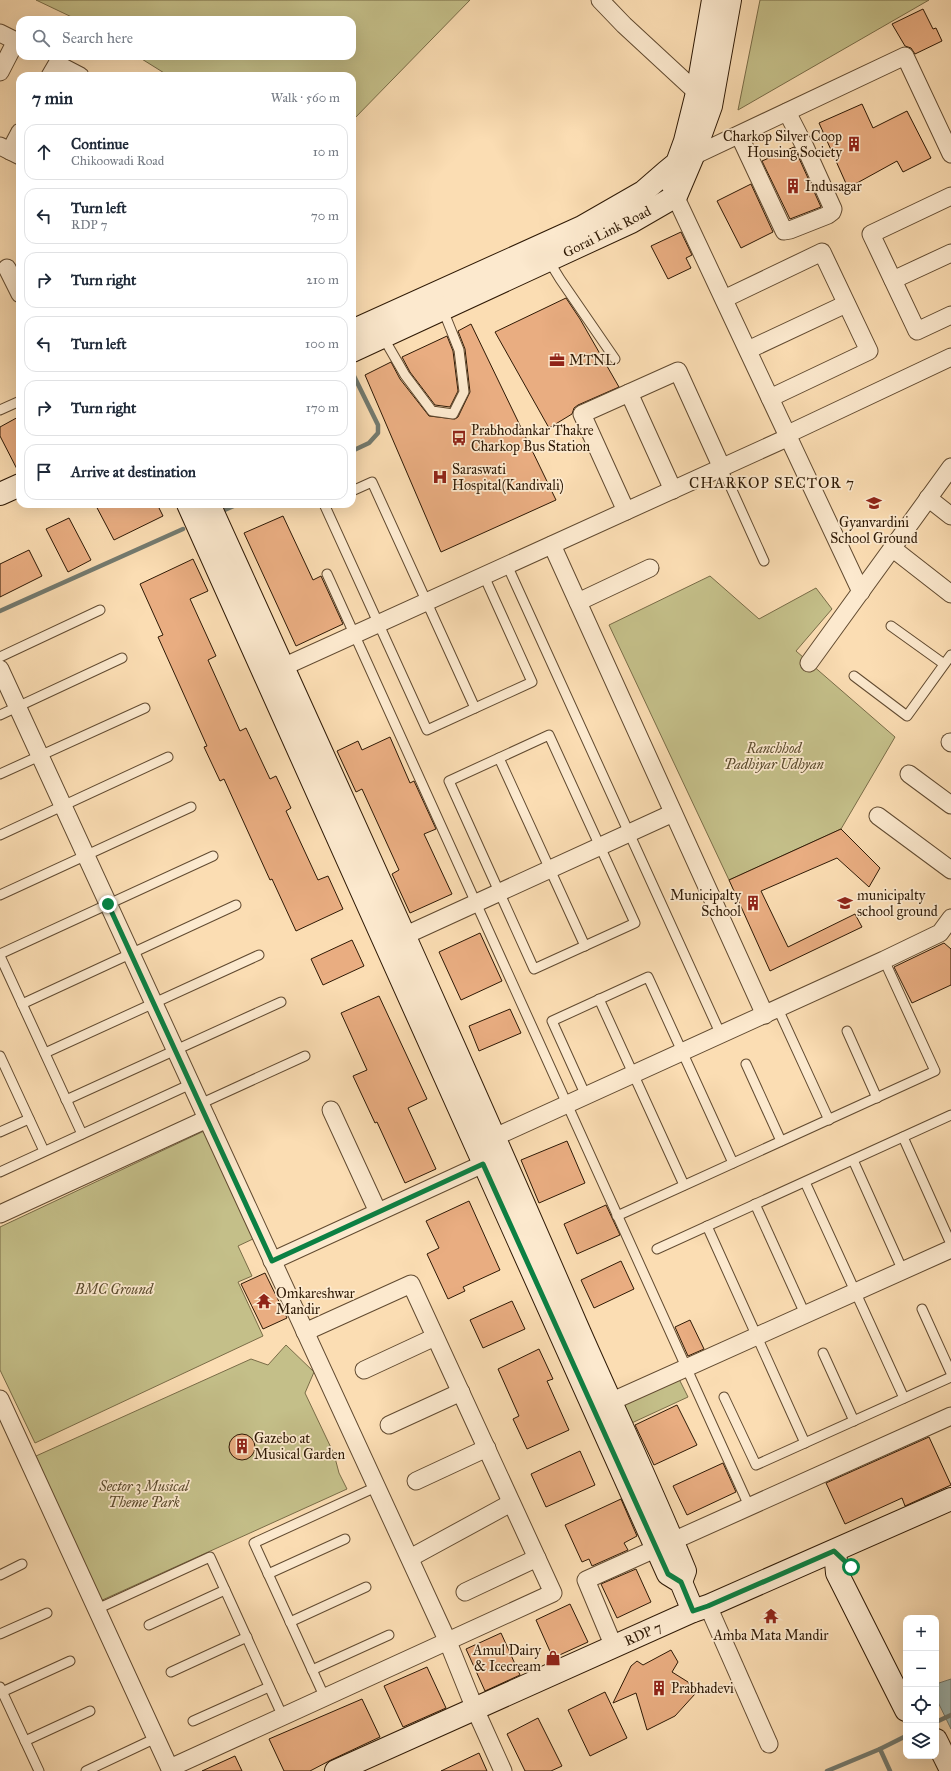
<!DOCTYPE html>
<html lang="en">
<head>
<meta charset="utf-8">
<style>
  body { margin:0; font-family:"IM FELL Great Primer",serif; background:#f6f6f7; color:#1f2937 }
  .controls { position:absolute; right:12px; bottom:12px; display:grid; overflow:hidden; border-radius:8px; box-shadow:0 4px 16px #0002 }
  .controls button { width:36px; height:36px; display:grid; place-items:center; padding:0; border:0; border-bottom:1px solid #e0e1e3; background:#fff; color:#1f2937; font:20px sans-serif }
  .stop { position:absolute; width:12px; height:12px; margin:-9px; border:3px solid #0b8043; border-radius:50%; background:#fff }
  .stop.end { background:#0b8043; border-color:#fff; box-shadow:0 1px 4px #0008 }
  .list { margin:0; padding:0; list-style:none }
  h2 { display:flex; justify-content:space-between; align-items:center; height:52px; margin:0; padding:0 16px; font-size:17px }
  h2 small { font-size:13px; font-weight:400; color:#747a83 }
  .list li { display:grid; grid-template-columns:26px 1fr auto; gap:12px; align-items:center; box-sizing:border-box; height:56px; margin:0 8px 8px; padding:0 8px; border:1px solid #e0e1e3; border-radius:12px }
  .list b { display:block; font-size:15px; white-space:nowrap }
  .list p { margin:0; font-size:13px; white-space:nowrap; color:#747a83 }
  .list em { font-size:13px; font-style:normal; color:#747a83 }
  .icon { flex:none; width:22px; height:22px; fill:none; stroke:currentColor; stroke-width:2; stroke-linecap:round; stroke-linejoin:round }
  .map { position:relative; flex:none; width:951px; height:1771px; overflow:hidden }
  .search { position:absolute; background:#fff; box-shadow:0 4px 16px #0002; left:16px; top:16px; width:340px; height:44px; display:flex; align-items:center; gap:10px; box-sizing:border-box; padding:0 14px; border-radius:12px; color:#747a83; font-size:15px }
  .panel { position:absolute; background:#fff; box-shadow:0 4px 16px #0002; left:16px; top:72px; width:340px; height:436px; border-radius:12px }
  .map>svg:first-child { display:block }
  .green { fill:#c4bf89; stroke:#796c47 }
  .water { fill:#a1bab5; stroke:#737a6f }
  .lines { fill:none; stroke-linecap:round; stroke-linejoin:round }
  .stream { stroke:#737a6f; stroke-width:4.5 }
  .building { fill:#e9ad81; stroke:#2e1905 }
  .lane-casing { stroke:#614a30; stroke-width:11 }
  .street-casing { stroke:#614a30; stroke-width:19 }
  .secondary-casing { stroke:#2e1905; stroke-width:24 }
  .lane { stroke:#fce9ce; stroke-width:9 }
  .street { stroke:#fce9ce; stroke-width:17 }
  .secondary { stroke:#fce9ce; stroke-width:22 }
  .route { stroke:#0b8043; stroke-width:5 }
  .labels { text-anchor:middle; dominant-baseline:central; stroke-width:3.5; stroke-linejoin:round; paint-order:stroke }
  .poi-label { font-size:14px; fill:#2e1905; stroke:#fce9ce; text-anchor:start }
  .street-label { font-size:14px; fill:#2e1905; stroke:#fce9ce }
  .park-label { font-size:14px; font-style:italic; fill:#5b4b2d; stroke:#fce9ce }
  .neighbourhood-label { font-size:15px; letter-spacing:1px; fill:#2e1905; stroke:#fce9ce }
</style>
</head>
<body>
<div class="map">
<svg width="951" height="1771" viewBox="0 0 951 1771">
  <rect width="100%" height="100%" fill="#fbddb3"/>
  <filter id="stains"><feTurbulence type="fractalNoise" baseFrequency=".005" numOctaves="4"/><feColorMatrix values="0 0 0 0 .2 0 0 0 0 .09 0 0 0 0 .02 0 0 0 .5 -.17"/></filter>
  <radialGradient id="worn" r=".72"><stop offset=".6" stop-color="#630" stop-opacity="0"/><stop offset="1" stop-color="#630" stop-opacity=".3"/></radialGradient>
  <g class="green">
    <polygon points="36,0 470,0 352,121 352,76 169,76 137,56 352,56 352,20 78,20"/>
    <polygon points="760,0 929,0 738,110"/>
    <polygon points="710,576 759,619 816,588 832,609 796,651 895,737 841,829 729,880 609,625"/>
    <polygon points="204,1131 255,1238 238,1246 252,1276 238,1282 263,1336 35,1443 0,1370 0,1227"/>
    <polygon points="286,1345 314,1372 305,1393 334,1454 339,1473 347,1489 98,1602 36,1456 251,1359 268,1365"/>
    <polygon points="678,1377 688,1397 610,1433 601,1411"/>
  </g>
  <polygon class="water" points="951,1679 951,1729 936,1698 936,1684"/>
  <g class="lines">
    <g class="stream">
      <polyline points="352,372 378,425 378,433 369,443 352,451"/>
      <polyline points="220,512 238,504"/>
      <polyline points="0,611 183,529"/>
      <polyline points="936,1722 951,1715"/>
      <polyline points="827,1771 880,1749"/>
      <polyline points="890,1771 880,1749 906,1736"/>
    </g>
  </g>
  <g class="building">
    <polygon points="923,9 933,29 936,28 942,41 915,54 911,48 905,46 892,24"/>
    <polygon points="862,104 873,128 907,111 931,158 903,172 897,161 848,188 819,123"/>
    <polygon points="794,147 821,207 790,219 762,161"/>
    <polygon points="751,184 773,232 741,248 717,201"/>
    <polygon points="681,232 692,255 686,258 691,268 668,279 651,246"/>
    <polygon points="566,298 580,319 619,387 578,405 574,408 572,414 549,428 495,332"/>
    <polygon points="471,324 556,500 441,552 365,375 391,362 400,379 429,416 455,419 458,417 470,392 465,349 458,331"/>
    <polygon points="447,336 453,351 458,391 450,407 435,405 410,372 402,357"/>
    <polygon points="20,416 20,473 19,473 0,436 0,427"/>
    <polygon points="95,504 157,504 163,516 114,540"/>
    <polygon points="283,516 313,580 321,576 343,624 296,646 244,533"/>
    <polygon points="69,518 91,560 68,572 46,529"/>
    <polygon points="29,550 42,576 0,597 0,564"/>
    <polygon points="193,559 208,591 190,599 216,656 208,660 240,731 246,728 270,779 276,776 291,808 286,811 318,880 328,876 343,909 296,931 272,879 270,880 224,779 220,781 204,747 207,746 158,637 163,635 140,584"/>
    <polygon points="390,737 410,783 414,781 436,829 424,834 452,894 410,913 392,874 399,870 362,789 356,792 337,751 358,741 362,750"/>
    <polygon points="841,829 880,868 869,887 837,858 761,891 788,947 855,914 862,927 770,971 729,880"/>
    <polygon points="480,933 502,981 461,1000 439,952"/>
    <polygon points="352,940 364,966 323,985 311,959"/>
    <polygon points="944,943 951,949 951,985 912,1003 894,967"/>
    <polygon points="379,996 427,1099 408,1108 436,1169 405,1183 377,1122 375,1123 353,1076 367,1070 341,1013"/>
    <polygon points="510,1009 521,1033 479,1051 469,1026"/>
    <polygon points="567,1141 585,1183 539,1203 521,1160"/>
    <polygon points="469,1201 500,1270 463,1287 465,1291 448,1299 427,1254 439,1248 426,1221"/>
    <polygon points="606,1205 620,1235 577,1254 564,1224"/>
    <polygon points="621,1261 634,1289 594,1308 581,1280"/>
    <polygon points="265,1273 287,1318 263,1329 241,1284"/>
    <polygon points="512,1301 525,1329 483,1348 470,1320"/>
    <polygon points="690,1320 704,1349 688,1356 675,1327"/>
    <polygon points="539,1349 553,1379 547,1381 569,1430 527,1449 513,1419 519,1416 498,1369"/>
    <polygon points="677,1405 697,1445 654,1465 635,1425"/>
    <circle cx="242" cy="1447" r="13"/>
    <polygon points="929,1437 951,1485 905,1506 902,1498 845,1524 826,1483"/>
    <polygon points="580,1451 595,1485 546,1507 531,1474"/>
    <polygon points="723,1463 736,1492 687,1515 673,1486"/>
    <polygon points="621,1499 637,1536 624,1543 628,1550 592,1566 589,1559 582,1562 565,1525"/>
    <polygon points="636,1569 651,1602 617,1618 601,1584"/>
    <polygon points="570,1604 588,1642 553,1658 536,1620"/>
    <polygon points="501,1633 520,1675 485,1691 466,1649"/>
    <polygon points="671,1650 678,1662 672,1672 688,1682 695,1694 675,1716 647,1730 636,1693 613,1703 631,1666 637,1661 643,1665"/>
    <polygon points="427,1667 446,1708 403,1727 384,1686"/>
    <polygon points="605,1692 627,1738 590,1756 568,1710"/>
    <polygon points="362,1699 380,1737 331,1760 310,1771 284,1771 269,1739"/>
    <polygon points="538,1718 562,1766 551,1771 525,1771 507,1734"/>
    <polygon points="479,1753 487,1771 441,1771"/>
    <polygon points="235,1756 242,1771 202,1771"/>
  </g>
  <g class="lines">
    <g class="lane-casing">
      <g id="lane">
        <polyline points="549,261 560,279 615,359"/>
        <polyline points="383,337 405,375 432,411 453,414 464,392 459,350 443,310"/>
        <polyline points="0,410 20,401"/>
        <polyline points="722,468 764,561"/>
        <polyline points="352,491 372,482 475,708"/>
        <polyline points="324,504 427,730 532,682 484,576"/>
        <polyline points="507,565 721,1035"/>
        <polyline points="327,574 749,1506"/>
        <polyline points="891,626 944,664"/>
        <polyline points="0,657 100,610"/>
        <polyline points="854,676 907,716 951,655"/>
        <polyline points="0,715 122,658"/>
        <polygon points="549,735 635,923 534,969 449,781"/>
        <polyline points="499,758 585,946"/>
        <polyline points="0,774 145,708"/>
        <polyline points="0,835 168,757"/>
        <polyline points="0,895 191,807"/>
        <polyline points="0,954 213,856"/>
        <polyline points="0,956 82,1134"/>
        <polyline points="599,999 684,1185"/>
        <polyline points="22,1004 236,905"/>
        <polyline points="778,1009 829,1120"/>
        <polyline points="847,1031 877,1098"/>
        <polyline points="45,1053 259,955"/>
        <polyline points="0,1056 44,1151"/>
        <polyline points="746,1064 781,1141"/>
        <polyline points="586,1096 552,1021 648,977 733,1163"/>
        <polyline points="66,1100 281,1002"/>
        <polyline points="200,1104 305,1056"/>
        <polyline points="0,1132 29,1119"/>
        <polyline points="903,1137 951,1244"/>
        <polyline points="853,1160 903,1271"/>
        <polyline points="0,1172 191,1084"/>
        <polyline points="805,1182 904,1398"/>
        <polyline points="755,1204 805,1314"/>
        <polyline points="617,1216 935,1071 884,960"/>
        <polyline points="707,1226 805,1443"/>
        <polyline points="657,1249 951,1115"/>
        <polyline points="922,1309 951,1373"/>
        <polyline points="823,1353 854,1421"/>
        <polyline points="724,1397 756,1465 951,1377"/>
        <polyline points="268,1574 345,1539"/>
        <polyline points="0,1575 22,1564"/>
        <polyline points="97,1609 210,1557 283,1717"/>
        <polyline points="290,1622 366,1587"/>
        <polyline points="149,1625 225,1590"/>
        <polyline points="0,1634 47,1613"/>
        <polyline points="312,1670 389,1635"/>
        <polyline points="171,1672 247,1637"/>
        <polyline points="0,1687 39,1771"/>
        <polyline points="2,1692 70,1661"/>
        <polyline points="325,1698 254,1543 376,1487"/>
        <polyline points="193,1721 269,1687"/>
        <polyline points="25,1741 90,1711"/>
        <polyline points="86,1771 156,1738"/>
      </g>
    </g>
    <g class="street-casing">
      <g id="street">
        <polyline points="600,0 624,25 704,99"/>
        <polyline points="0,33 16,41 0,72"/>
        <polyline points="50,76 57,64 80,76"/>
        <polyline points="739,135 784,231 790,230 828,215 832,212 833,209 805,147 787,112"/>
        <polyline points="0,146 20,156"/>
        <polyline points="10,151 20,132"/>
        <polyline points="687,159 905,56 951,154"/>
        <polyline points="670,185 861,592"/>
        <polyline points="951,196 871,234 917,331 951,315"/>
        <polyline points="7,268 20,294"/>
        <polyline points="893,280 951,253"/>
        <polyline points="724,299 822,252 869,351 770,398"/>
        <polyline points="748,350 846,304"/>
        <polyline points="629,393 673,490"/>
        <polyline points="788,434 951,357"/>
        <polyline points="928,498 951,516"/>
        <polyline points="626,511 582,414 678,371 722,468"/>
        <polyline points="552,545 765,1015"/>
        <polyline points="892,548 951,594"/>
        <polyline points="578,602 650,568"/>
        <polyline points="809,663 951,467"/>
        <polyline points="0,669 448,1642 475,1709 503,1771"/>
        <polyline points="272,672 789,437"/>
        <polyline points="950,742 951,743"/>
        <polyline points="909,774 951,805"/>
        <polyline points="878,816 951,870"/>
        <polyline points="393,941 673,813"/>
        <polyline points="331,1110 378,1212"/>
        <polyline points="484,1142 884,960 940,933 951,918"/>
        <polyline points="0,1214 207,1119"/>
        <polyline points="272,1261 494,1159"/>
        <polyline points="364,1370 435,1337"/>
        <polyline points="0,1399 171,1771"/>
        <polyline points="599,1407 951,1249"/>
        <polyline points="389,1425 461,1392"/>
        <polyline points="416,1481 487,1448"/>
        <polyline points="410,1558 511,1503"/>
        <polyline points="465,1592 537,1558"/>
        <polyline points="708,1606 769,1744"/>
        <polyline points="614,1647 586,1580 951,1416"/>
        <polyline points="170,1768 553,1593 411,1284 305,1332"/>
      </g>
    </g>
    <g class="secondary-casing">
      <g id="secondary">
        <polyline points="352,331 582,227 643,192 666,172 677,163 685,141 697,93 713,0"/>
        <polyline points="352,351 631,222 676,196 693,156 711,106 730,0"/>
        <polyline points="0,494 20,485"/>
        <polyline points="188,504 668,1574 681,1582 693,1611"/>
        <path d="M209,504C333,777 457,1049 576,1324C612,1406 651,1488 685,1571L681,1582"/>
        <polyline points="835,1551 837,1573 906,1710"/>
        <polyline points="936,1740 951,1770"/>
        <polyline points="336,1771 693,1611 708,1606 951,1499"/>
      </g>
    </g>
    <use href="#lane" class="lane"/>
    <use href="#street" class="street"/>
    <use href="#secondary" class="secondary"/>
  </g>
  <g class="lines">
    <polyline class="route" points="108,904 272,1261 483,1164 668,1574 681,1582 693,1611 708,1606 834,1551 851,1567"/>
  </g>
  <defs>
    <g id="building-bare" transform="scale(1.2)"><path d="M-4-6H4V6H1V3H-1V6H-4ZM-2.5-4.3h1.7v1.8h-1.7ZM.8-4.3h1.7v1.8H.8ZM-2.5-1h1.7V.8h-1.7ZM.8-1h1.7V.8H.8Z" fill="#8f2418" stroke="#fce9ce" stroke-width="2.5" paint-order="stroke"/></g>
    <g id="office-bare" transform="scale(1.2)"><path d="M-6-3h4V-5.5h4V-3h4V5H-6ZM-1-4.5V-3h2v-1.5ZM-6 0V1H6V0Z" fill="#8f2418" stroke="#fce9ce" stroke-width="2.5" paint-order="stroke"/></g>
    <g id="bus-bare" transform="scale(1.2)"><path d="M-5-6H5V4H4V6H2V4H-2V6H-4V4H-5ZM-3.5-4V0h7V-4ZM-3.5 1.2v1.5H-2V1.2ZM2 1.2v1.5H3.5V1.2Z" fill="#8f2418" stroke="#fce9ce" stroke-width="2.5" paint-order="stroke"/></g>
    <g id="hospital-bare" transform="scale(1.2)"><path d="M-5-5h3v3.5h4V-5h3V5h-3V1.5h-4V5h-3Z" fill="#8f2418" stroke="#fce9ce" stroke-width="2.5" paint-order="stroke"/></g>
    <g id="school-bare" transform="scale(1.2)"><path d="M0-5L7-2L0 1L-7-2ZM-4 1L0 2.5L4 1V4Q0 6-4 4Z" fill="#8f2418" stroke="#fce9ce" stroke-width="2.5" paint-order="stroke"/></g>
    <g id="temple-bare" transform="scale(1.2)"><path d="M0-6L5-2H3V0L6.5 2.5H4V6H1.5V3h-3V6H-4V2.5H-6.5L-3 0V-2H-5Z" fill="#8f2418" stroke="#fce9ce" stroke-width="2.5" paint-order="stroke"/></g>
    <g id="shop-bare" transform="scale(1.2)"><path d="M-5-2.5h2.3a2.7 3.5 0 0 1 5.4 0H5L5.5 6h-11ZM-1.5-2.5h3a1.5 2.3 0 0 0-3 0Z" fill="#8f2418" stroke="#fce9ce" stroke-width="2.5" paint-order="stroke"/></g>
  </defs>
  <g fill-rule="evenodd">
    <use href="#building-bare" x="854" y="144"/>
    <use href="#building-bare" x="793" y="186"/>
    <use href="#office-bare" x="557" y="360"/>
    <use href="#bus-bare" x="459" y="438"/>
    <use href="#hospital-bare" x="440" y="477"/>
    <use href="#school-bare" x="874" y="503"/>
    <use href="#building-bare" x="753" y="903"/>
    <use href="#school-bare" x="845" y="903"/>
    <use href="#temple-bare" x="264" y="1301"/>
    <use href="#building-bare" x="242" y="1446"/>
    <use href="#temple-bare" x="771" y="1616"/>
    <use href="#shop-bare" x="553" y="1658"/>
    <use href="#building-bare" x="659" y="1688"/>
  </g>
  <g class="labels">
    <g class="poi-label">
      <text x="842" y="136" text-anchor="end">Charkop Silver Coop<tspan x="842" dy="16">Housing Society</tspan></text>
      <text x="805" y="186">Indusagar</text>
      <text x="569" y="360">MTNL</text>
      <text x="471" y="430">Prabhodankar Thakre<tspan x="471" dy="16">Charkop Bus Station</tspan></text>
      <text x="452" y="469">Saraswati<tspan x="452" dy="16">Hospital(Kandivali)</tspan></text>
      <text x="874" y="522" text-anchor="middle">Gyanvardini<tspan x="874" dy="16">School Ground</tspan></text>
      <text x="741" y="895" text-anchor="end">Municipalty<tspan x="741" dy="16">School</tspan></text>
      <text x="857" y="895">municipalty<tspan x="857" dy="16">school ground</tspan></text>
      <text x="276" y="1293">Omkareshwar<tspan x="276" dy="16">Mandir</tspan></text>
      <text x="254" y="1438">Gazebo at<tspan x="254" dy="16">Musical Garden</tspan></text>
      <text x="771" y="1635" text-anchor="middle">Amba Mata Mandir</text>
      <text x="541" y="1650" text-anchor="end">Amul Dairy<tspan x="541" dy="16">&amp; Icecream</tspan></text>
      <text x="671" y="1688">Prabhadevi</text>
    </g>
    <g class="street-label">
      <text transform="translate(607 232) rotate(-27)">Gorai Link Road</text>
      <text transform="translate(643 1634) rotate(-24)">RDP 7</text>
    </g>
    <g class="park-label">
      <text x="774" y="748">Ranchhod<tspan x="774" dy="16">Padhiyar Udhyan</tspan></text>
      <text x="114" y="1289">BMC Ground</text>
      <text x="144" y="1486">Sector 3 Musical<tspan x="144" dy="16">Theme Park</tspan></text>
    </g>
    <g class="neighbourhood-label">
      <text x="772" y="483">CHARKOP SECTOR 7</text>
    </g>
  </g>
  <rect width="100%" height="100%" filter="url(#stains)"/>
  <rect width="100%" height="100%" fill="url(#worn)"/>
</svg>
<div class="controls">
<button>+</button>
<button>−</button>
<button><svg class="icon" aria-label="locate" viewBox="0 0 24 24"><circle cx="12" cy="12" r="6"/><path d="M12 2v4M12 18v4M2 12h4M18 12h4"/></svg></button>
<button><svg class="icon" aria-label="layers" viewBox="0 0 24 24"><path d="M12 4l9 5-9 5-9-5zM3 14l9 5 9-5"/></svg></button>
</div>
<div class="stop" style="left:851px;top:1567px"></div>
<div class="stop end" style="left:108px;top:904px"></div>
<div class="search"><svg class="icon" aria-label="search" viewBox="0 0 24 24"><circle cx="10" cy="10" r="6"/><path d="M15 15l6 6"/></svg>Search here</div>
<section class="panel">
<h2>7 min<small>Walk · 560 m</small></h2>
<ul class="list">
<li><svg class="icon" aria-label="ahead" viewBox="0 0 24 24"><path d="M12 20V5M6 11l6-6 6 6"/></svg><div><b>Continue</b><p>Chikoowadi Road</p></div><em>10 m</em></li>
<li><svg class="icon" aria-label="left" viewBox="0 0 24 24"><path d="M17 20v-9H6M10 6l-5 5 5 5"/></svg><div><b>Turn left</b><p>RDP 7</p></div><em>70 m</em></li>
<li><svg class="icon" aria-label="right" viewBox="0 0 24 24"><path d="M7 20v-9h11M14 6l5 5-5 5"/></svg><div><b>Turn right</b></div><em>210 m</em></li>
<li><svg class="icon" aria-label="left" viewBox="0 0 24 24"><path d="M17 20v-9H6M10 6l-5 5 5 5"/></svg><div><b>Turn left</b></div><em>100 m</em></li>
<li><svg class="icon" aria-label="right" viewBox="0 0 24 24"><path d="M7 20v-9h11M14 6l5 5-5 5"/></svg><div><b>Turn right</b></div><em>170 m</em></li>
<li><svg class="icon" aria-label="arrive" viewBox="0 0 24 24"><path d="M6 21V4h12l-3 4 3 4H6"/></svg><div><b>Arrive at destination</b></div></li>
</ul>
</section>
</div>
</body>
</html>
